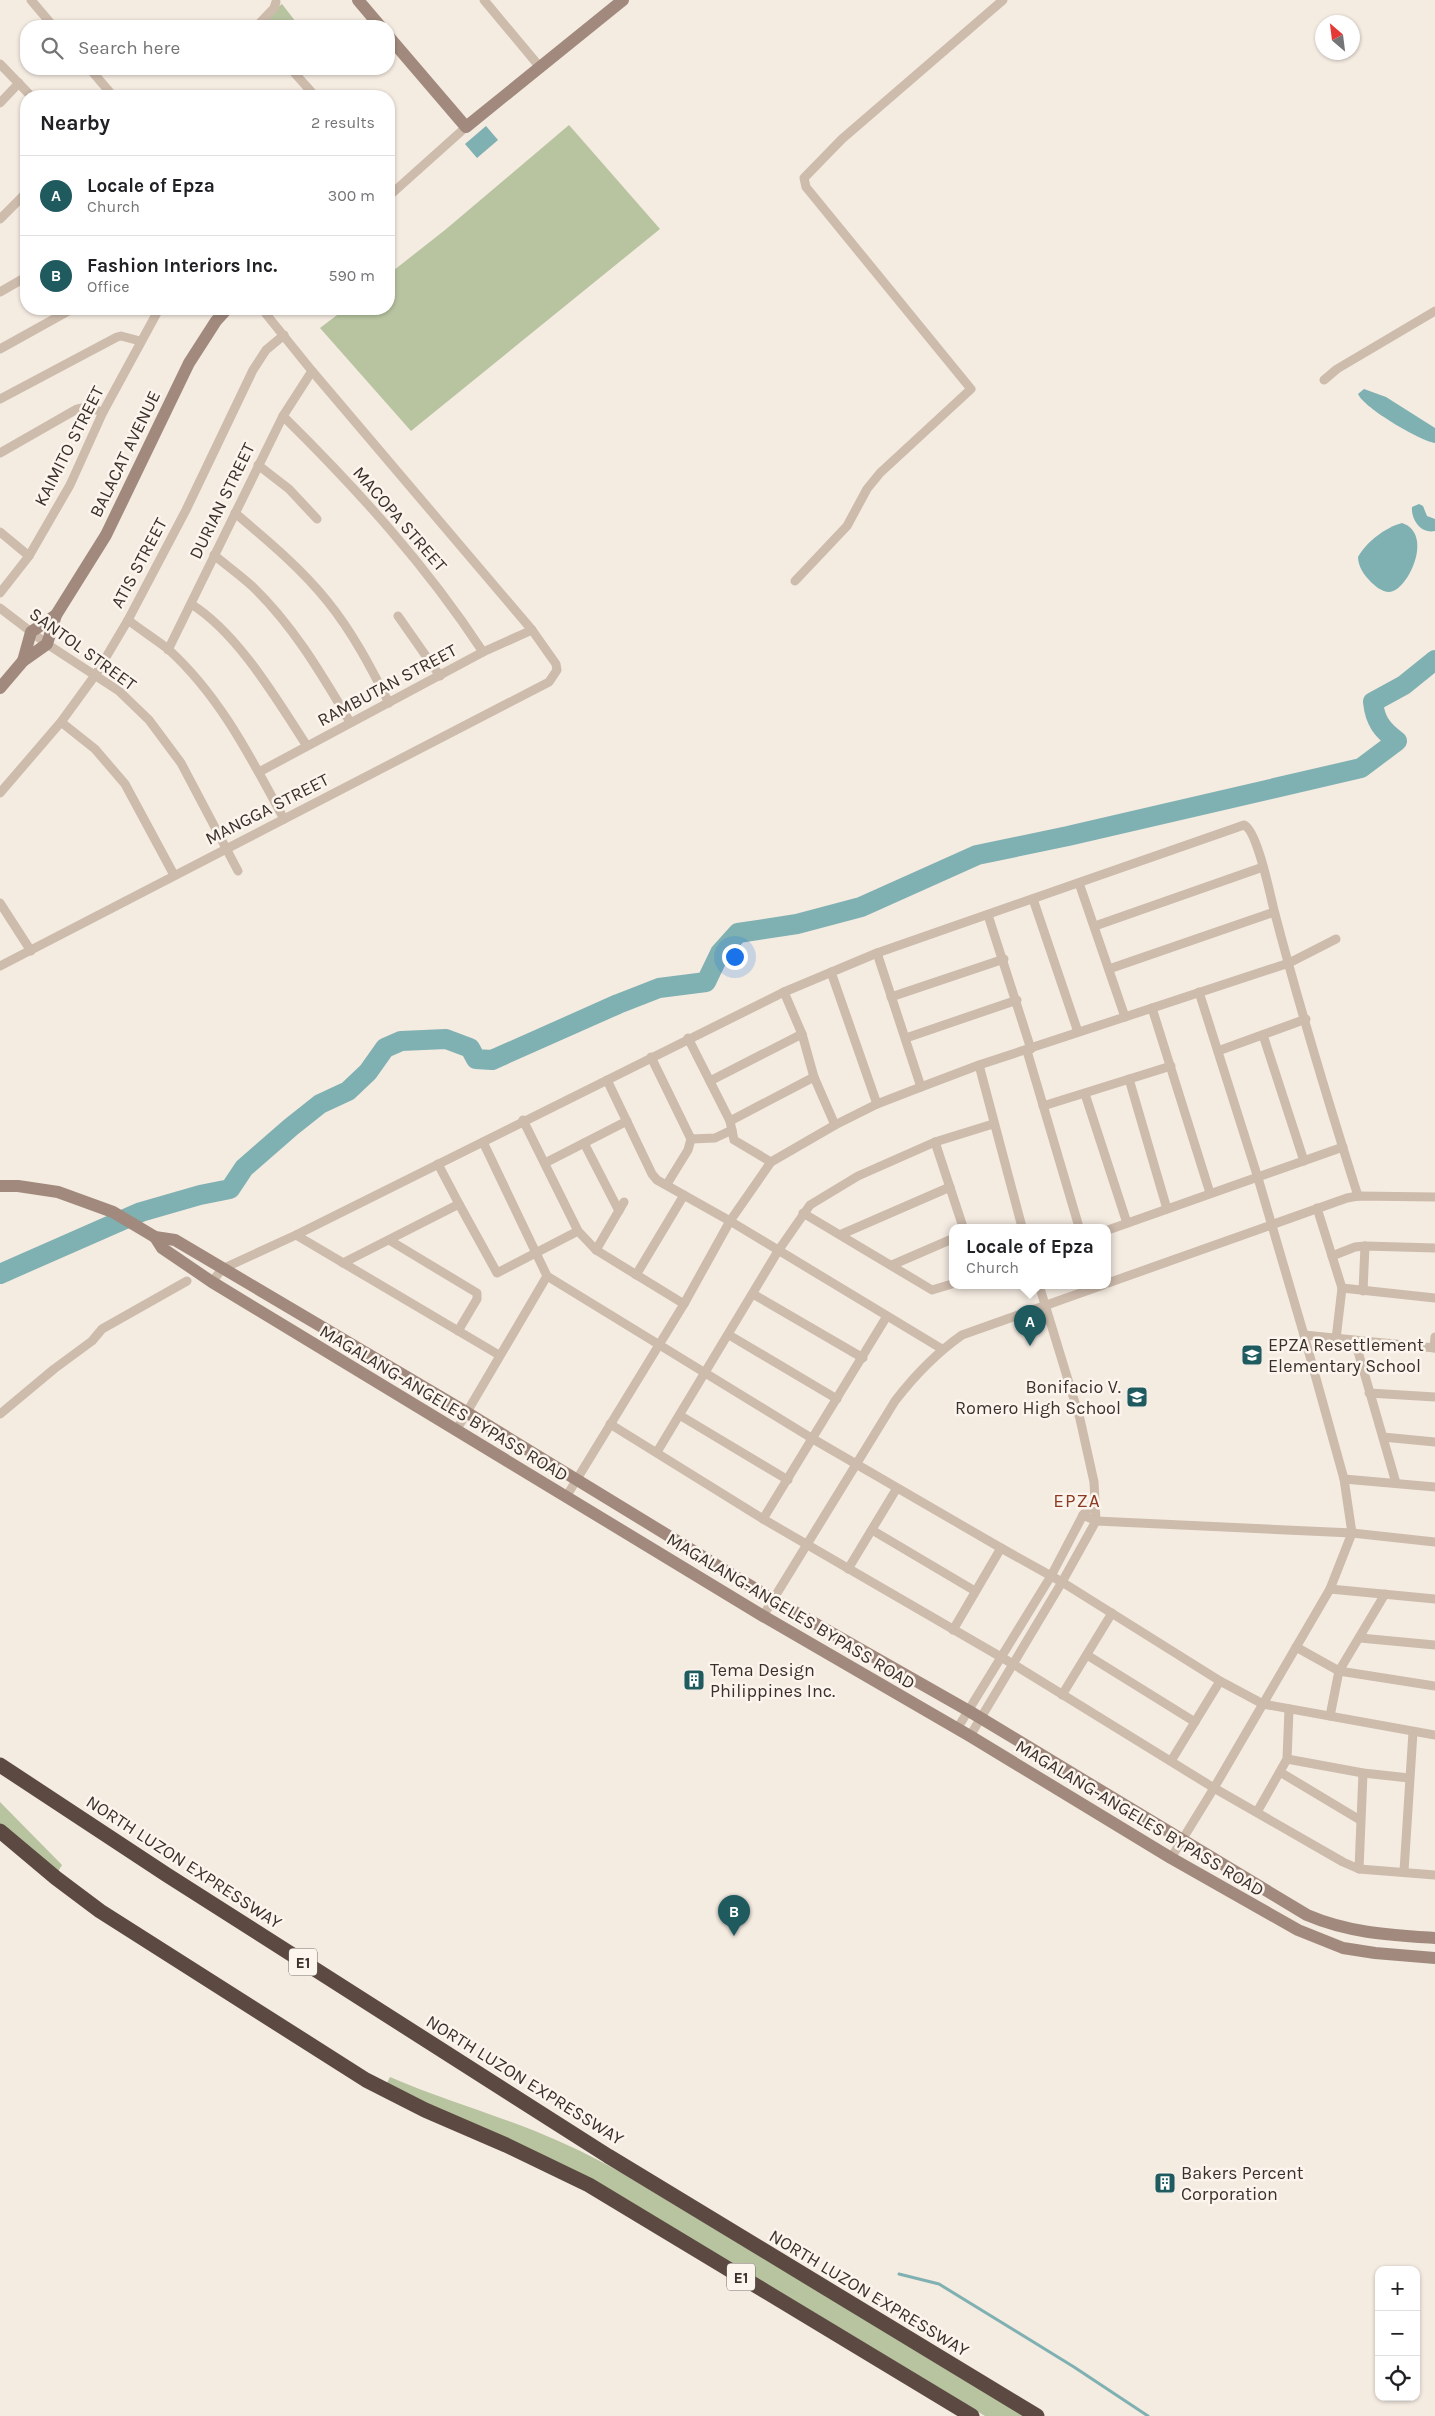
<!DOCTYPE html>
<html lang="en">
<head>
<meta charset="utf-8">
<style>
  body { margin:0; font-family:Karla,sans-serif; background:#f6f6f6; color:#202124 }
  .controls { position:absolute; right:15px; bottom:15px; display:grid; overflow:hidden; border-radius:10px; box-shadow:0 1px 4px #0004 }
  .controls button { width:45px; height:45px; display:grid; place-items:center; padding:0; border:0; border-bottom:1px solid #e0e0e0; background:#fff; color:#202124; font:25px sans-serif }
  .compass { position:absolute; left:1315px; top:15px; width:45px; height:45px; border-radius:50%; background:#fff; box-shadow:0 1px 4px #0004; rotate:332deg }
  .you { position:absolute; left:734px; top:956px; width:18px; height:18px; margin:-12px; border:4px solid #fff; border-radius:50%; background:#1a73e8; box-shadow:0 0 0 8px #1a73e833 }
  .badge { display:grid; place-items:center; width:32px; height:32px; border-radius:50%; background:#1f5a5e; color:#fff; font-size:16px; font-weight:700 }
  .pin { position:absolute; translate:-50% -41px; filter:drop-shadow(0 1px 2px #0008) }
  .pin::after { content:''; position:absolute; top:26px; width:18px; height:15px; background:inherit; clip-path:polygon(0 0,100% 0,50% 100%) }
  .popup { position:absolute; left:949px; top:1224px; width:162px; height:65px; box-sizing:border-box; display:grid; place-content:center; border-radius:10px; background:#fff; filter:drop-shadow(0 1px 4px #0005); font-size:16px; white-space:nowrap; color:#757577 }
  .popup b { font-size:19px; color:#202124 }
  .popup::after { content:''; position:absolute; left:50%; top:100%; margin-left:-10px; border:10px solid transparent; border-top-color:#fff }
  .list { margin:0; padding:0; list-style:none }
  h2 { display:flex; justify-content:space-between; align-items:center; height:65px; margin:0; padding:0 20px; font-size:21px }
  h2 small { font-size:16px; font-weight:400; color:#757577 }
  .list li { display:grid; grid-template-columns:32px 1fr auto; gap:15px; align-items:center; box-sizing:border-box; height:80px; padding:0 20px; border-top:1px solid #e0e0e0 }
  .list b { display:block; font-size:19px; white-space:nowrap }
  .list p { margin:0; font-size:16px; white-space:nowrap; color:#757577 }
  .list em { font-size:16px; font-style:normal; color:#757577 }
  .icon { flex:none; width:28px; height:28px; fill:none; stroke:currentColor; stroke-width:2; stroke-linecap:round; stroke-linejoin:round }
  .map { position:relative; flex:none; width:1435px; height:2416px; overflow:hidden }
  .search { position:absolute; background:#fff; box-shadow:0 1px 4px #0004; left:20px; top:20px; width:375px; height:55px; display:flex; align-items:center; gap:12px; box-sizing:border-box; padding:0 18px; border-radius:20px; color:#757577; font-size:19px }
  .panel { position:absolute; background:#fff; box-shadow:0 1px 4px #0004; left:20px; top:90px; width:375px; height:225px; border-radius:20px }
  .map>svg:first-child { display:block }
  .green { fill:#b8c4a0 }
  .water { fill:#7fb0b2 }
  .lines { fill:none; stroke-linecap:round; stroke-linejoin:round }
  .stream { stroke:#7fb0b2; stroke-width:3 }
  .river { stroke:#7fb0b2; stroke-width:20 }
  .street { stroke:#cdbbac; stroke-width:9 }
  .secondary { stroke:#a18a7d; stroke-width:12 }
  .highway { stroke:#5c4a42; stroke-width:15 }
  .labels { text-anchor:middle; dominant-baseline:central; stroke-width:5; stroke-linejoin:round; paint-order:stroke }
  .shield { fill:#fbf5ee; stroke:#756b66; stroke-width:1 }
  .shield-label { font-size:16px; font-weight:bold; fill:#3b302b }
  .street-label { font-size:18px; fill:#3b302b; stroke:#fbf5ee }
  .poi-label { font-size:18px; fill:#3b302b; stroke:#fbf5ee; text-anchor:start }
  .neighbourhood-label { font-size:19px; letter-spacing:1px; fill:#8c3b22; stroke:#fbf5ee }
</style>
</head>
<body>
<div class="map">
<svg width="1435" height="2416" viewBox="0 0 1435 2416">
  <rect width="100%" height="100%" fill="#f4ebe1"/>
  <g class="green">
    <polygon points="282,4 299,26 264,26 260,21"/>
    <polygon points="569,125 660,229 411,431 320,328 345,309 389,309 389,274 445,230"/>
    <polygon points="0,1802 62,1865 57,1873 0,1824"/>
    <path d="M390,2077C438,2098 487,2112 535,2131C565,2143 594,2157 622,2173L1027,2416H985L804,2308L429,2105L386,2085Z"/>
  </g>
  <g class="water">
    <polygon points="486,126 498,140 477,158 465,144"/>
    <path d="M1364,389L1386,397L1435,428V443C1420,441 1364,408 1358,394Z"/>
    <path d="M1419,504L1423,506L1427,516L1435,519V531C1421,534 1411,520 1412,507Z"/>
    <path d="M1402,523C1435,534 1407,592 1389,592C1382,592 1375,586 1370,581C1364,575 1358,566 1358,557C1366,542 1386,527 1402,523Z"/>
  </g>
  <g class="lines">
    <polyline class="stream" points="899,2274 939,2284 1074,2367 1148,2416"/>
    <path class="river" d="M0,1274L141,1212L200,1195L230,1189L244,1168L291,1127L320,1104L348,1091L368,1072L385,1048L401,1041L446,1039L470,1048L476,1059L492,1060L618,1004L659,988L706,982L720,953L738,933L797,924L861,907L977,855L1068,836L1361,768L1397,741C1382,730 1375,721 1373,702L1404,685L1435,660"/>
    <g class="street">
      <polyline points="31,0 53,26"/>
      <polyline points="484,0 539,66"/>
      <polyline points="257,26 274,8 276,2"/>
      <polyline points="0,64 31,96"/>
      <polyline points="90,69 113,96"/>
      <polyline points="291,69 315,96"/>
      <polyline points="0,103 19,83"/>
      <polyline points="389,196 466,127"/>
      <polyline points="0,219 26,193"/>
      <polyline points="0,292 26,277"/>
      <polyline points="0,349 72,309"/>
      <polyline points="1324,380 1337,369 1435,311"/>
      <polyline points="0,399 117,337 121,336 140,341"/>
      <path d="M283,416C357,489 426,565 483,652"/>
      <polyline points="0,453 77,409 85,407 103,412"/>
      <polyline points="258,465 289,489 317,519"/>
      <path d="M235,513C267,540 302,569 328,602C353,633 371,668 389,703"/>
      <polyline points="0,532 29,556"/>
      <path d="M214,555C226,565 240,575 252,586C293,625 322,675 350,722"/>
      <polyline points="795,581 847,526 867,489 880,473 971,389 806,187 804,178 842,139 1003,0"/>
      <polyline points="0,593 29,556 70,485 103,412 159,309"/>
      <path d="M191,604C238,633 277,700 307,746"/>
      <polyline points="0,608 47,644 119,691 149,720 181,763 238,871"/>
      <polyline points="398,616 440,676"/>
      <path d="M128,620C141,630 155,639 168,649C220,696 251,758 284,819"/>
      <polyline points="168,650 283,416 312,371"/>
      <polyline points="61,722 95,749 125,784 174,875"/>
      <polyline points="259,772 483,652 532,630"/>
      <polyline points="0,793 61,722 96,674 128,620 186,510 253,370 266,350 284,335"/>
      <polyline points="1079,883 1125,1017"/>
      <polyline points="1033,899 1078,1032"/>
      <polyline points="0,903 31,951"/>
      <polyline points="988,915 1031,1049"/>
      <polyline points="1095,926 1263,867"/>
      <polyline points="877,953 921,1087"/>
      <polyline points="0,966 549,682 557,670 556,664 532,630 312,371 262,309"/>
      <polyline points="1109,969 1274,912"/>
      <polyline points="831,972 877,1104"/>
      <polyline points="891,997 1004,959"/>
      <polyline points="1152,1008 1210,1193"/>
      <polyline points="802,1034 814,1077"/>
      <polyline points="1263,1035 1304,1161"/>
      <polyline points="688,1038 730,1121 734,1140 771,1162"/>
      <polyline points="906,1038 1017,1000"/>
      <polyline points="1027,1051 1079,1227"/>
      <polyline points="1218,1051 1306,1019"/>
      <polyline points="651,1057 691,1139 688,1150 667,1184"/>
      <polyline points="979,1065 1022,1227"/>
      <polyline points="1129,1079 1167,1209"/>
      <polyline points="607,1080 652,1174 657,1180 730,1221 942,1349"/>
      <polyline points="710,1081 802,1034 784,992"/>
      <polyline points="1085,1094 1127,1223"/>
      <polyline points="1043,1106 1171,1066"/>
      <polyline points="523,1120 578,1231 596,1250 684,1304"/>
      <polyline points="730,1121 814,1077 835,1125"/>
      <polyline points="691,1139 715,1138 732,1130"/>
      <polyline points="483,1142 547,1276 813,1439 1001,1548 1062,1582 1220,1681 1263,1704 1435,1735"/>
      <polyline points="935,1142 963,1227"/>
      <polyline points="584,1143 619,1211"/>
      <polyline points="545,1163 627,1121"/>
      <polyline points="459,1204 497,1273 578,1231"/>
      <polyline points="1317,1208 1342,1288 1336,1339"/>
      <polyline points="803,1213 932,1290 952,1284"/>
      <polyline points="1108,1230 1343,1147"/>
      <polyline points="842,1234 950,1187"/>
      <polyline points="296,1235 499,1355"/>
      <polyline points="389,1240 477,1293 477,1299 458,1331"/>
      <polyline points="596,1250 624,1202"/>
      <polyline points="1332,1256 1355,1247 1365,1246 1435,1248"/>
      <polyline points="343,1263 459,1204 438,1164"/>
      <polyline points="892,1265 952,1239"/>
      <polyline points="636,1275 684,1195"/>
      <path d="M212,1282L222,1269L296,1235L784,992L877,953L1244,825C1257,830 1270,894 1274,910C1299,1006 1328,1101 1358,1196"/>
      <polyline points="1108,1283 1347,1198 1358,1196 1435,1197"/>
      <polyline points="1342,1288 1435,1298"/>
      <polyline points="1363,1291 1365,1246"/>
      <polyline points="753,1294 863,1358"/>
      <polyline points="729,1335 837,1399"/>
      <polyline points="1304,1335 1435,1348"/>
      <polyline points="1355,1341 1396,1483"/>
      <polyline points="1434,1348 1435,1337"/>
      <polyline points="1369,1393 1435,1397"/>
      <polyline points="0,1414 54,1369 92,1341 102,1329 187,1281"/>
      <polyline points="681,1416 788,1480"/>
      <polyline points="610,1424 763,1519 1013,1664 1214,1788 1343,1862 1359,1869 1435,1875"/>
      <polyline points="457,1429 547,1276"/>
      <polyline points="1383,1437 1435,1442"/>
      <polyline points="657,1452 778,1251 810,1205 858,1176 935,1142 993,1124"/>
      <polyline points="1344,1479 1435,1487"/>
      <polyline points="566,1497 684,1304 730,1221 771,1162 835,1125 877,1104 921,1087 979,1065 1289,963 1336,939"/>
      <polyline points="1083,1515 1096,1521 1352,1533 1435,1542"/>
      <polyline points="763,1519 887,1316"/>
      <polyline points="872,1530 975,1591"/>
      <polyline points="848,1569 897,1488"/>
      <polyline points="1330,1589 1435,1599"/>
      <path d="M763,1616L895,1401C915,1375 935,1354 962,1335L1103,1285"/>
      <polyline points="953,1630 1001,1548"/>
      <polyline points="1360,1638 1435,1645"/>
      <polyline points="1296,1647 1339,1671 1435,1686"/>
      <polyline points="1087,1655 1195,1722"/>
      <polyline points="1062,1695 1112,1613"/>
      <polyline points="1330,1716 1339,1671 1385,1594"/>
      <polyline points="957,1729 1051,1576 1083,1515 1095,1501"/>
      <polyline points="970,1736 1062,1582 1096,1521 1094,1482 1080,1419 1039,1285"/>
      <polyline points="1287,1759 1363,1773 1409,1778"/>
      <polyline points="1171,1761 1220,1681"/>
      <polyline points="1280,1772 1360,1820"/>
      <polyline points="1257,1812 1287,1759 1289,1709"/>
      <polyline points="1171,1858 1214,1788 1330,1589 1352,1533 1344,1479 1304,1335 1258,1178 1199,992"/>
      <polyline points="1359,1869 1363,1773"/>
      <polyline points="1404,1871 1413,1732"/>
    </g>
    <g class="secondary">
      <polyline points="358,0 380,26"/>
      <polyline points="389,37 466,127 623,0"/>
      <polyline points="23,661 31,632 56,615"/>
      <polyline points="0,688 23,661 47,644 56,615 106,535 189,363 216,321 227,309"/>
      <path d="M0,1186H18L58,1192L113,1212L155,1237L175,1240L466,1412L772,1599L969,1711L1307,1915C1349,1933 1390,1935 1435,1938"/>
      <polyline points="155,1237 162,1248 212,1282 763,1616 970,1736 1171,1858 1298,1930 1343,1948 1375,1953 1435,1958"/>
    </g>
    <g class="highway">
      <polyline points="0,1765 167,1875 608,2156 1037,2416"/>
      <polyline points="0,1831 56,1878 100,1911 366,2080 425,2110 506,2145 589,2185 972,2416"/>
    </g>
  </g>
  <defs>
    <g id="school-square" transform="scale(1.125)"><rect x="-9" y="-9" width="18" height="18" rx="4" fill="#1f5a5e" stroke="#fbf5ee"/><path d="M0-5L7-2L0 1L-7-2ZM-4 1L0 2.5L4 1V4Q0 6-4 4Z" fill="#fff"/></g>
    <g id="building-square" transform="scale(1.125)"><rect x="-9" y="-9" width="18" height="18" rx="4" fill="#1f5a5e" stroke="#fbf5ee"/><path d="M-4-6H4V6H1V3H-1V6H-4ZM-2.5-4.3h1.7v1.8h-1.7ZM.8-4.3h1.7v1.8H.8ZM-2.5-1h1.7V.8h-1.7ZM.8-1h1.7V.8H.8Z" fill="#fff"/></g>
  </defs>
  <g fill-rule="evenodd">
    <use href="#school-square" x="1252" y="1355"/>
    <use href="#school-square" x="1137" y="1397"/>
    <use href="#building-square" x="694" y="1680"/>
    <use href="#building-square" x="1165" y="2183"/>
  </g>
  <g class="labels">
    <g class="shield">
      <rect x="289" y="1948.5" width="28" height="27" rx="4"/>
      <rect x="727" y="2263.5" width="28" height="27" rx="4"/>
    </g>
    <g class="shield-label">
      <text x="303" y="1962">E1</text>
      <text x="741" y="2277">E1</text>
    </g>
    <g class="street-label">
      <text transform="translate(69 446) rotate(-63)">KAIMITO STREET</text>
      <text transform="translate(125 454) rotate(-64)">BALACAT AVENUE</text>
      <text transform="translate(222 501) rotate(-64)">DURIAN STREET</text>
      <text transform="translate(400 519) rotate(49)">MACOPA STREET</text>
      <text transform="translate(139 563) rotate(-62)">ATIS STREET</text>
      <text transform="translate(83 649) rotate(36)">SANTOL STREET</text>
      <text transform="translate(387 685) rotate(-28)">RAMBUTAN STREET</text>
      <text transform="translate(267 809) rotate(-27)">MANGGA STREET</text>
      <text transform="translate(444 1403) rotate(31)">MAGALANG-ANGELES BYPASS ROAD</text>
      <text transform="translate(791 1611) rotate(31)">MAGALANG-ANGELES BYPASS ROAD</text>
      <text transform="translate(1140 1818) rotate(31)">MAGALANG-ANGELES BYPASS ROAD</text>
      <text transform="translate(184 1862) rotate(33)">NORTH LUZON EXPRESSWAY</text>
      <text transform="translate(525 2080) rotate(32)">NORTH LUZON EXPRESSWAY</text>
      <text transform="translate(869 2293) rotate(31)">NORTH LUZON EXPRESSWAY</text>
    </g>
    <g class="poi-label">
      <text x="1268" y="1345">EPZA Resettlement<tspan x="1268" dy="21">Elementary School</tspan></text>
      <text x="1121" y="1387" text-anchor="end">Bonifacio V.<tspan x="1121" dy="21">Romero High School</tspan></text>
      <text x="710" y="1670">Tema Design<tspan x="710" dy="21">Philippines Inc.</tspan></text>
      <text x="1181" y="2173">Bakers Percent<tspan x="1181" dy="21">Corporation</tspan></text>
    </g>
    <g class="neighbourhood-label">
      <text x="1077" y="1501">EPZA</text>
    </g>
  </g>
</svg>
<div class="controls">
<button>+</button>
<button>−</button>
<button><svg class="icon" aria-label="locate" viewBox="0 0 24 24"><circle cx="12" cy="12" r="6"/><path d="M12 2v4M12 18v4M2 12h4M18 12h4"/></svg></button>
</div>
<svg class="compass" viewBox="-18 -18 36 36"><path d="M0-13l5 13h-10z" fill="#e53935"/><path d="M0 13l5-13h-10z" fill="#757577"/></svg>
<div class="you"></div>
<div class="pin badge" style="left:1030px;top:1346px">A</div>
<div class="popup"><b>Locale of Epza</b>Church</div>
<div class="pin badge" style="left:734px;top:1936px">B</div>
<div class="search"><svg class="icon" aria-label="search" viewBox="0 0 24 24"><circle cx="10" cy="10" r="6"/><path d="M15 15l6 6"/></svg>Search here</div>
<section class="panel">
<h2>Nearby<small>2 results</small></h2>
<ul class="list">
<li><span class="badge">A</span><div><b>Locale of Epza</b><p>Church</p></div><em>300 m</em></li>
<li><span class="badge">B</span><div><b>Fashion Interiors Inc.</b><p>Office</p></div><em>590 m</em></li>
</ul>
</section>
</div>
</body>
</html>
